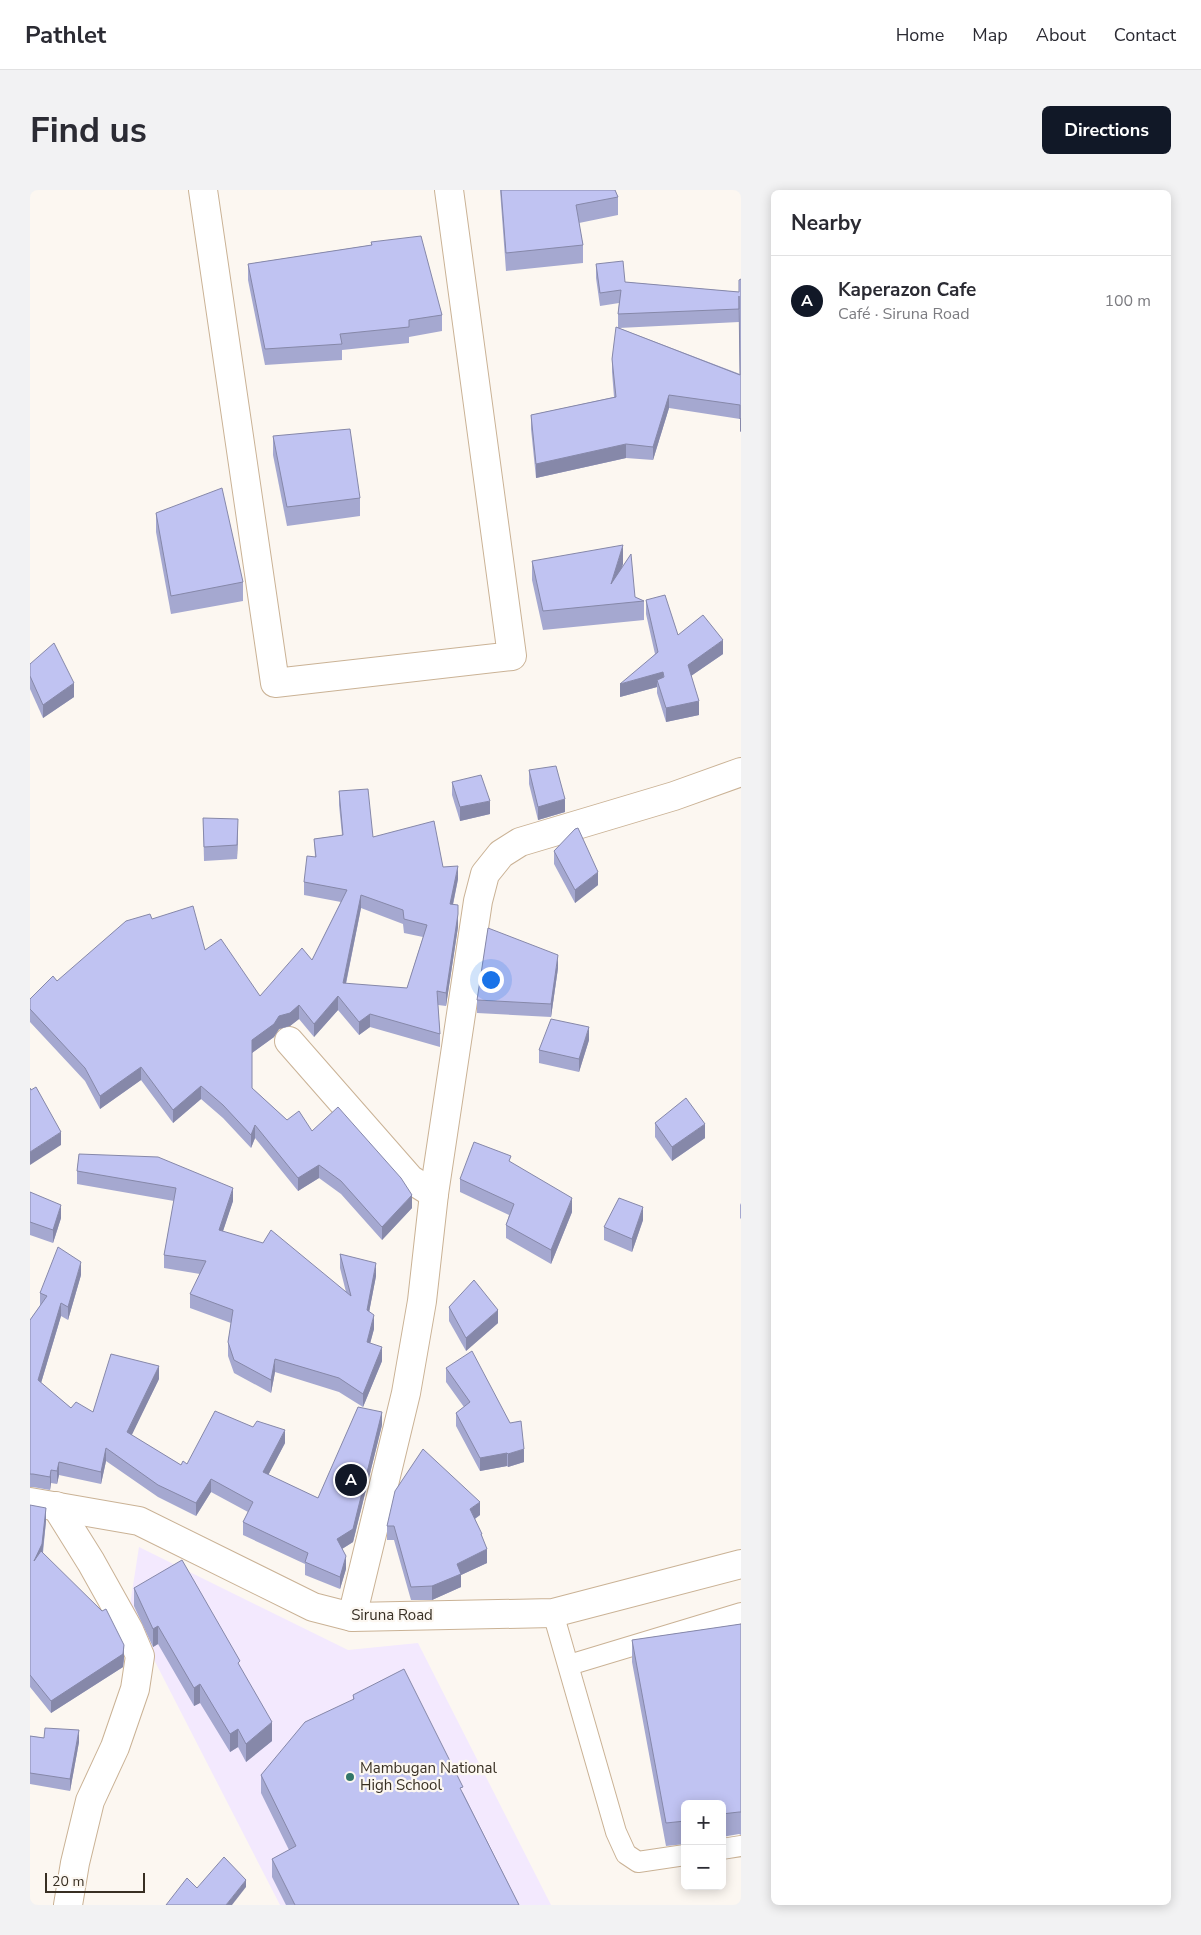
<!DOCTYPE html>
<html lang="en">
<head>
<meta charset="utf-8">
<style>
  body { margin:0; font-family:"Nunito Sans",sans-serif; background:#f2f2f3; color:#2b2b33 }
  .controls { position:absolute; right:15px; bottom:15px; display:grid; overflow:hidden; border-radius:8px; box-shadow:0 2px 12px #0003 }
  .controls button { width:45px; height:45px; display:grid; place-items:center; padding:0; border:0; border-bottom:1px solid #e1e1e2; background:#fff; color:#2b2b33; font:25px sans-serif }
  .scale { position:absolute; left:15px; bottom:12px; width:100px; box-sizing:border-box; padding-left:5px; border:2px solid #382f23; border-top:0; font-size:14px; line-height:18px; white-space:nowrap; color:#382f23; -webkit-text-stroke:4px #fcf7f1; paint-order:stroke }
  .you { position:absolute; left:460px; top:789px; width:18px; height:18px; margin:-12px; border:4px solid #fff; border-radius:50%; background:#1a73e8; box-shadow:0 0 0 8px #1a73e833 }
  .badge { display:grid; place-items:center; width:32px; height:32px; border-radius:50%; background:#111827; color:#fff; font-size:16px; font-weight:700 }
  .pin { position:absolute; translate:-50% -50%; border:2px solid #fff; box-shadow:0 1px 5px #0006 }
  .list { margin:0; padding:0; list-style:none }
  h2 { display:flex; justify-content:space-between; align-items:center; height:65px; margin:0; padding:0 20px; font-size:21px }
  h2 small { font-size:16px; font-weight:400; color:#7c7c81 }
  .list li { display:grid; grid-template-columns:32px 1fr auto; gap:15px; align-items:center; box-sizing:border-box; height:90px; padding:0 20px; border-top:1px solid #e1e1e2 }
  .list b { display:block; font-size:19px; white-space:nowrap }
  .list p { margin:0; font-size:16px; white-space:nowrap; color:#7c7c81 }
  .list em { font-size:16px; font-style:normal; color:#7c7c81 }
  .map { position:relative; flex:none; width:711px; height:1715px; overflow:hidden; border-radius:8px }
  header { display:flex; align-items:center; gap:30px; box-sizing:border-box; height:70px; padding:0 25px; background:#fff; border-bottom:1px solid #e1e1e2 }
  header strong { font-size:24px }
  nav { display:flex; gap:28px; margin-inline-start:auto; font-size:18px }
  .intro { display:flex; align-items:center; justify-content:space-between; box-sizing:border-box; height:120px; padding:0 30px }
  h1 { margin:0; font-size:35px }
  .button { padding:12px 22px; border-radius:8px; background:#111827; color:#fff; font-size:18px; font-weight:700 }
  main { display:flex; gap:30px; padding:0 30px }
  aside { flex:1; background:#fff; border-radius:8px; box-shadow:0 2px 12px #0003 }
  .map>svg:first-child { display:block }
  .education { fill:#f3e9fe }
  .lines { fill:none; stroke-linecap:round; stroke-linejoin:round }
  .service-casing { stroke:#cab295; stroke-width:22 }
  .minor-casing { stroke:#cab295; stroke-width:30 }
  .tertiary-casing { stroke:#cab295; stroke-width:30 }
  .service { stroke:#fff; stroke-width:20 }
  .minor { stroke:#fff; stroke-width:28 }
  .tertiary { stroke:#fff; stroke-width:28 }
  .wall { fill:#a5a8d0; fill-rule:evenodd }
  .shaded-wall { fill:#8688a9 }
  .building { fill:#c0c3f2; stroke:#8688a9; fill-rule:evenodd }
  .poi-dot { fill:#327669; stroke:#fcf7f1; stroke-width:2 }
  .labels { text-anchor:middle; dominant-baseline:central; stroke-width:4.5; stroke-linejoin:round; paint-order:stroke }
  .street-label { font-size:15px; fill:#382f23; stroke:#fcf7f1 }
  .poi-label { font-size:15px; fill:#382f23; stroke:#fcf7f1; text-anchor:start }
</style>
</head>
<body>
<header>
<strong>Pathlet</strong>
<nav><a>Home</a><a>Map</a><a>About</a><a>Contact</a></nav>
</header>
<div class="intro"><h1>Find us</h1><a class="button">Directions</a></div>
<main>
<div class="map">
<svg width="711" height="1715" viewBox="0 0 711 1715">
  <rect width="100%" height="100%" fill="#fcf7f1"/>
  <polygon class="education" points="109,1357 318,1460 388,1453 521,1715 250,1715 99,1421"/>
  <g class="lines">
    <g class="service-casing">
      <g id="service">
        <polyline points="523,1423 586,1642 596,1664 608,1672 655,1665"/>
        <polyline points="539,1475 711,1423"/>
        <polyline points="692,1659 711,1656"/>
      </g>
    </g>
    <g class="minor-casing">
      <g id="minor">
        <polyline points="173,0 245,493 482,466 419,0"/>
        <polyline points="259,851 380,989 404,1004"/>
        <polyline points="26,1316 61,1372 99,1440 110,1466 105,1499 85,1557 60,1611 45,1673 38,1715"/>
        <polyline points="322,1427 376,1203 392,1111 404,1004 448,711 455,684 471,664 490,652 644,606 711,582"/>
      </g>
    </g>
    <g class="tertiary-casing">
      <polyline id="tertiary" points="0,1312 109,1331 283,1417 322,1427 523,1423 711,1374"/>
    </g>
    <use href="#service" class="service"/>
    <use href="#minor" class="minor"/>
    <use href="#tertiary" class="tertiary"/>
  </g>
  <g class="wall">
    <polygon points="470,0 585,0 588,7 588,25 549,33 553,55 553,73 476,81"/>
    <polygon points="341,52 412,125 412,141 379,147 379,153 312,160 312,170 235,175 218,90 218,74 341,55"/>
    <path d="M566,74L595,92L709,102L711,89V241L710,242V229L639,218L623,270L596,268L506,288L501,239V225L584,207L582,182V169L588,137V124L589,113L570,116L566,88ZM709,120L710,184L589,138L709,132Z"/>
    <polygon points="243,246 330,308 330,326 257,336 243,265"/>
    <polygon points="126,323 213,392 213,411 141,424 126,342"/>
    <polygon points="502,371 593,374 591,379 605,407 614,411 614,430 513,440 502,390"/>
    <polygon points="616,410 648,445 693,464 661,486 669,525 636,532 627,503 627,497 590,507 625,464 616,424"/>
    <polygon points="0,474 44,507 13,528 0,499"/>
    <polygon points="499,580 535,622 508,630 499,594"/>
    <polygon points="422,592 460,624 430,631 422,605"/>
    <path d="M309,601L343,647L413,677L428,689L423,715L428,737L416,816L408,815L410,844V857L340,837L329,845L308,820L284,847L269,829L260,836L249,839L244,847L222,863V898L257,930L282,941L382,1018L352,1050L311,1004L289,988L268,1001L225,948L221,958L193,928L171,909L143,933L111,890L70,919L55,891L0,832V809L122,729L175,760L230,806L282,770L311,712L274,705V692L285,667L284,649L312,645L309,615ZM331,718L373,734L374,743L393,747L377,798L316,794Z"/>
    <polygon points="173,628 208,643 207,669 174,671"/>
    <polygon points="524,661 568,695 545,713 524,674"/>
    <polygon points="528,778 521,827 447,823 447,810"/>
    <polygon points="559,850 549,882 509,873 509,860"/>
    <polygon points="625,933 675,948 642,971 625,947"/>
    <polygon points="49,964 203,1011 193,1041 316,1102 310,1078 310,1064 346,1086 339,1122 344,1139 340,1153 352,1171 333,1217 309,1202 245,1182 241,1203 204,1183 198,1166 198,1152 201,1133 160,1118 160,1104 170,1084 134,1078 134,1065 144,1011 47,994 47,981"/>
    <polygon points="481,972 542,1022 521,1074 476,1048 476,1035 479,1025 430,1002 430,989"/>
    <polygon points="0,1002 31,1028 23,1053 0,1045"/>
    <polygon points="711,1013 711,1029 710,1028 710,1015"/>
    <polygon points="613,1030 602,1062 574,1050 574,1037"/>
    <polygon points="51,1085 38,1130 31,1126 11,1193 41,1218 63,1222 129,1189 101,1245 151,1275 255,1253 238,1285 288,1308 352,1235 323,1352 312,1359 316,1379 310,1399 275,1385 275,1374 213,1345 213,1332 218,1322 181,1302 166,1326 128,1307 76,1271 71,1294 29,1285 27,1294 21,1293 20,1300 3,1297 0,1297 0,1130 10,1116 10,1103"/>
    <polygon points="419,1117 468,1133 436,1161 419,1131"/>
    <polygon points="416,1178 494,1272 478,1277 477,1276 450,1281 426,1236 426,1223 434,1217 416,1192"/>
    <polygon points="0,1315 16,1331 13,1363 94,1468 93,1477 21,1523 0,1497"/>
    <polygon points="450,1325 445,1329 452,1347 457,1373 431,1385 431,1397 402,1410 381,1410 364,1350 357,1350 357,1336"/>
    <polygon points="104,1398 210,1477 242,1551 216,1572 208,1557 200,1562 170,1513 164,1516 128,1454 123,1457 104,1416"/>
    <polygon points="711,1434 711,1645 709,1644 692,1647 692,1614 655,1614 655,1654 636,1656 602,1472 602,1450"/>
    <polygon points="323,1505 433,1603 489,1715 256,1715 242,1687 242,1669 259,1660 231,1603 231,1585 323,1510"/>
    <polygon points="0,1546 49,1552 40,1601 0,1594"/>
  </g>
  <g class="shaded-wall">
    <polygon points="639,205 639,218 623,270 623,257"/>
    <polygon points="711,228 711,241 710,242 710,229"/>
    <polygon points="596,254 596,268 506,288 506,274"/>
    <polygon points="593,355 593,374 581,413 581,394"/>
    <polygon points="693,450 693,464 658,488 658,475"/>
    <polygon points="633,482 633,495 627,490 627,497 590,507 590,494"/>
    <polygon points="44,493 44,507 13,528 13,515"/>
    <polygon points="669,511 669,525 636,532 636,518"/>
    <polygon points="535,609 535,622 508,630 508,617"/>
    <polygon points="460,611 460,624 430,631 430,617"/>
    <polygon points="208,629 208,643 207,669 207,655"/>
    <polygon points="428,676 428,689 420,728 420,714"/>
    <polygon points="568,682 568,695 545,713 545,700"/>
    <polygon points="331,705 331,718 313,807 313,793"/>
    <polygon points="428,724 428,737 416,816 416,803"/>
    <polygon points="528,765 528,778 521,827 521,814"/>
    <polygon points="308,806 308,820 284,847 284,834"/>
    <polygon points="269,815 269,829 260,836 249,839 244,847 222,863 222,850 249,826"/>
    <polygon points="340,824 340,837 329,845 329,832"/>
    <polygon points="559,837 559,850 549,882 549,869"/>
    <polygon points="111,877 111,890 70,919 70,906"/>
    <polygon points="171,896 171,909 143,933 143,920"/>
    <polygon points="675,934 675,948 642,971 642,957"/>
    <polygon points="225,935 225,948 221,958 221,945"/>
    <polygon points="31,942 31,955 0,975 0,962"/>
    <polygon points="289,975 289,988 268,1001 268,988"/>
    <polygon points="203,998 203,1011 189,1053 189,1040"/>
    <polygon points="382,1005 382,1018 352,1050 352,1037"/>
    <polygon points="542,1008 542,1022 521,1074 521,1060"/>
    <polygon points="31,1015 31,1028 23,1053 23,1040"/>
    <polygon points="613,1017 613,1030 602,1062 602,1049"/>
    <polygon points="51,1072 51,1085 38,1130 38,1117"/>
    <polygon points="346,1073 346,1086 337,1133 337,1120"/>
    <polygon points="31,1113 31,1126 8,1203 8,1190"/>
    <polygon points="468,1120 468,1133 436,1161 436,1148"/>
    <polygon points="344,1125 344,1139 337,1165 337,1152"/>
    <polygon points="352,1157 352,1171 333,1217 333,1204"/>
    <polygon points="245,1169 245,1182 241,1203 241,1190"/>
    <polygon points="129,1176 129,1189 97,1255 97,1242"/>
    <polygon points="352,1222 352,1235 323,1352 307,1362 307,1349"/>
    <polygon points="255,1240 255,1253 233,1295 233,1282"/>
    <polygon points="76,1258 76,1271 71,1294 71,1282"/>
    <polygon points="494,1259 494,1272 478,1277 478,1264"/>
    <polygon points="477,1263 477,1276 450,1281 450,1268"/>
    <polygon points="29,1272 29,1285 27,1294 27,1281"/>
    <polygon points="21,1280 21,1293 20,1300 20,1287"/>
    <polygon points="181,1289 181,1302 166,1326 166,1313"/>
    <polygon points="450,1312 450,1325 440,1332 440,1319"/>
    <polygon points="16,1318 16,1331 12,1367 4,1371"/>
    <polygon points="457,1359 457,1373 431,1385 431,1397 402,1410 402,1396 427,1374"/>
    <polygon points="316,1366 316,1379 310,1399 310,1387"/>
    <polygon points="128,1436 128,1454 123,1457 123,1439"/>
    <polygon points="94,1455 94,1468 93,1477 21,1523 21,1511"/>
    <polygon points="170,1494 170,1513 164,1516 164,1498"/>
    <polygon points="242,1532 242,1551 216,1572 216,1554"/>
    <polygon points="208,1539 208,1557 200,1562 200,1544"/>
    <polygon points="49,1540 49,1552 40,1601 40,1589"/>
    <polygon points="216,1690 216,1697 202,1715 196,1715"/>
  </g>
  <g class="building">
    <polygon points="471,0 585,0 588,7 546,15 553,55 476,63"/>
    <polygon points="391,46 412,125 379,130 379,137 310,144 312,154 235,159 218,74 342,55 341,52"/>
    <polygon points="593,71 595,92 709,102 709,90 711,89 711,228 710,229 710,215 639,205 623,257 596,254 506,274 501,225 586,207 582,169 586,137 710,185 709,106 709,119 588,124 591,100 570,103 566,74"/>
    <polygon points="320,239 330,308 257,317 243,246"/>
    <polygon points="192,298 213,392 141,406 126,323"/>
    <polygon points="593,355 581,394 601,364 605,407 614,411 513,421 502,371"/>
    <polygon points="635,405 648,445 673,425 693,450 658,475 669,511 636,518 627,490 634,487 633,482 590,494 628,462 616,410"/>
    <polygon points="24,453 44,493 13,515 0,486 0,474"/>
    <polygon points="526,576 535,609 508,617 499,580"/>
    <polygon points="451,585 460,611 430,617 422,592"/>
    <path d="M338,599L343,647L404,631L413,677L428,676L420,714L428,715V724L416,803L407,801L410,844L340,824L329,832L308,806L284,834L269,815L260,823L249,826L244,834L222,850V898L257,930L269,921L282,941L308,917L371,988L382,1005L352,1037L311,991L289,975L268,988L225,935L221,945L193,915L171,896L143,920L111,877L70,906L55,878L0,819V809L23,786L27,791L96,731L120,724L122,729L163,716L175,760L191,749L230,806L272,758L282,770L317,700L274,692L277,666L286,667L284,649L313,645L309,601ZM331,705L373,720L374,729L397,735L377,798L313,793Z"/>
    <polygon points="173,628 208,629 207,655 174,657"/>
    <polygon points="548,638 568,682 545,700 524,661 545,639"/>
    <polygon points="458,738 528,765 521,814 447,810"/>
    <polygon points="521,829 559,837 549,869 509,860"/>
    <polygon points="6,897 31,942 0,962 0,898 1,900"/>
    <polygon points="656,908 675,934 642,957 625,933"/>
    <polygon points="444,952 481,966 479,971 542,1008 521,1060 476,1035 484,1014 430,989"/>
    <polygon points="49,964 128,967 203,998 189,1040 233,1053 241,1040 321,1106 310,1064 346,1073 337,1120 344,1125 337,1152 352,1157 333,1204 309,1188 245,1169 241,1190 204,1170 198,1152 203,1120 160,1104 176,1071 134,1065 146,998 47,981"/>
    <polygon points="0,1002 31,1015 23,1040 0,1032"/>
    <polygon points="589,1008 613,1017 602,1049 574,1037"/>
    <polygon points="28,1057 51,1072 38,1117 31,1113 8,1190 41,1218 46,1212 63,1222 81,1164 129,1176 97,1242 151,1275 153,1271 157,1274 185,1221 223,1237 227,1231 255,1240 233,1282 288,1308 328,1217 352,1222 323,1339 307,1349 316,1366 310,1387 275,1372 278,1363 213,1332 223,1312 181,1289 166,1313 128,1295 76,1258 71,1282 29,1272 27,1281 21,1280 20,1287 3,1284 0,1284 0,1130 17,1106 10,1103"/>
    <polygon points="444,1090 468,1120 436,1148 419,1117"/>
    <polygon points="442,1161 480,1233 491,1231 494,1259 478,1264 477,1263 450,1268 426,1223 440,1212 416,1178"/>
    <polygon points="393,1259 450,1312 440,1319 452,1344 451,1344 457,1359 427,1374 431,1384 402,1396 381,1397 364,1336 357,1336 365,1301"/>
    <polygon points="0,1315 16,1318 12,1354 4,1371 11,1361 72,1421 76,1419 94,1455 93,1464 21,1511 0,1485"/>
    <polygon points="152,1370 210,1471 208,1473 242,1532 216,1554 208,1539 200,1544 170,1494 164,1498 128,1436 123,1439 104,1398"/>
    <polygon points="711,1434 711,1622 709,1622 692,1624 692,1614 655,1614 655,1631 636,1633 602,1450"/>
    <polygon points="374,1479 433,1597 430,1598 489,1715 265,1715 242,1669 266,1656 231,1585 275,1532 324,1509 323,1505"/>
    <polygon points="15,1538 49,1540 40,1589 0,1583 0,1546 14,1548"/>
    <polygon points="194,1667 216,1690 196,1715 136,1715 157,1688 167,1698"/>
  </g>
  <circle class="poi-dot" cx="320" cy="1587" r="5"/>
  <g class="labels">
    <g class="street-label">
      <text x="362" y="1425">Siruna Road</text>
    </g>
    <g class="poi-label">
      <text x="330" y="1578">Mambugan National<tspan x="330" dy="17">High School</tspan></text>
    </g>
  </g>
</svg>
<div class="controls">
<button>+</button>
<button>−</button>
</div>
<div class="scale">20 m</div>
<div class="you"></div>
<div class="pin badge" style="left:321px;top:1290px">A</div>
</div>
<aside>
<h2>Nearby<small></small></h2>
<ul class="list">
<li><span class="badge">A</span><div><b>Kaperazon Cafe</b><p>Café · Siruna Road</p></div><em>100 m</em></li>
</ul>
</aside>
</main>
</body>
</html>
